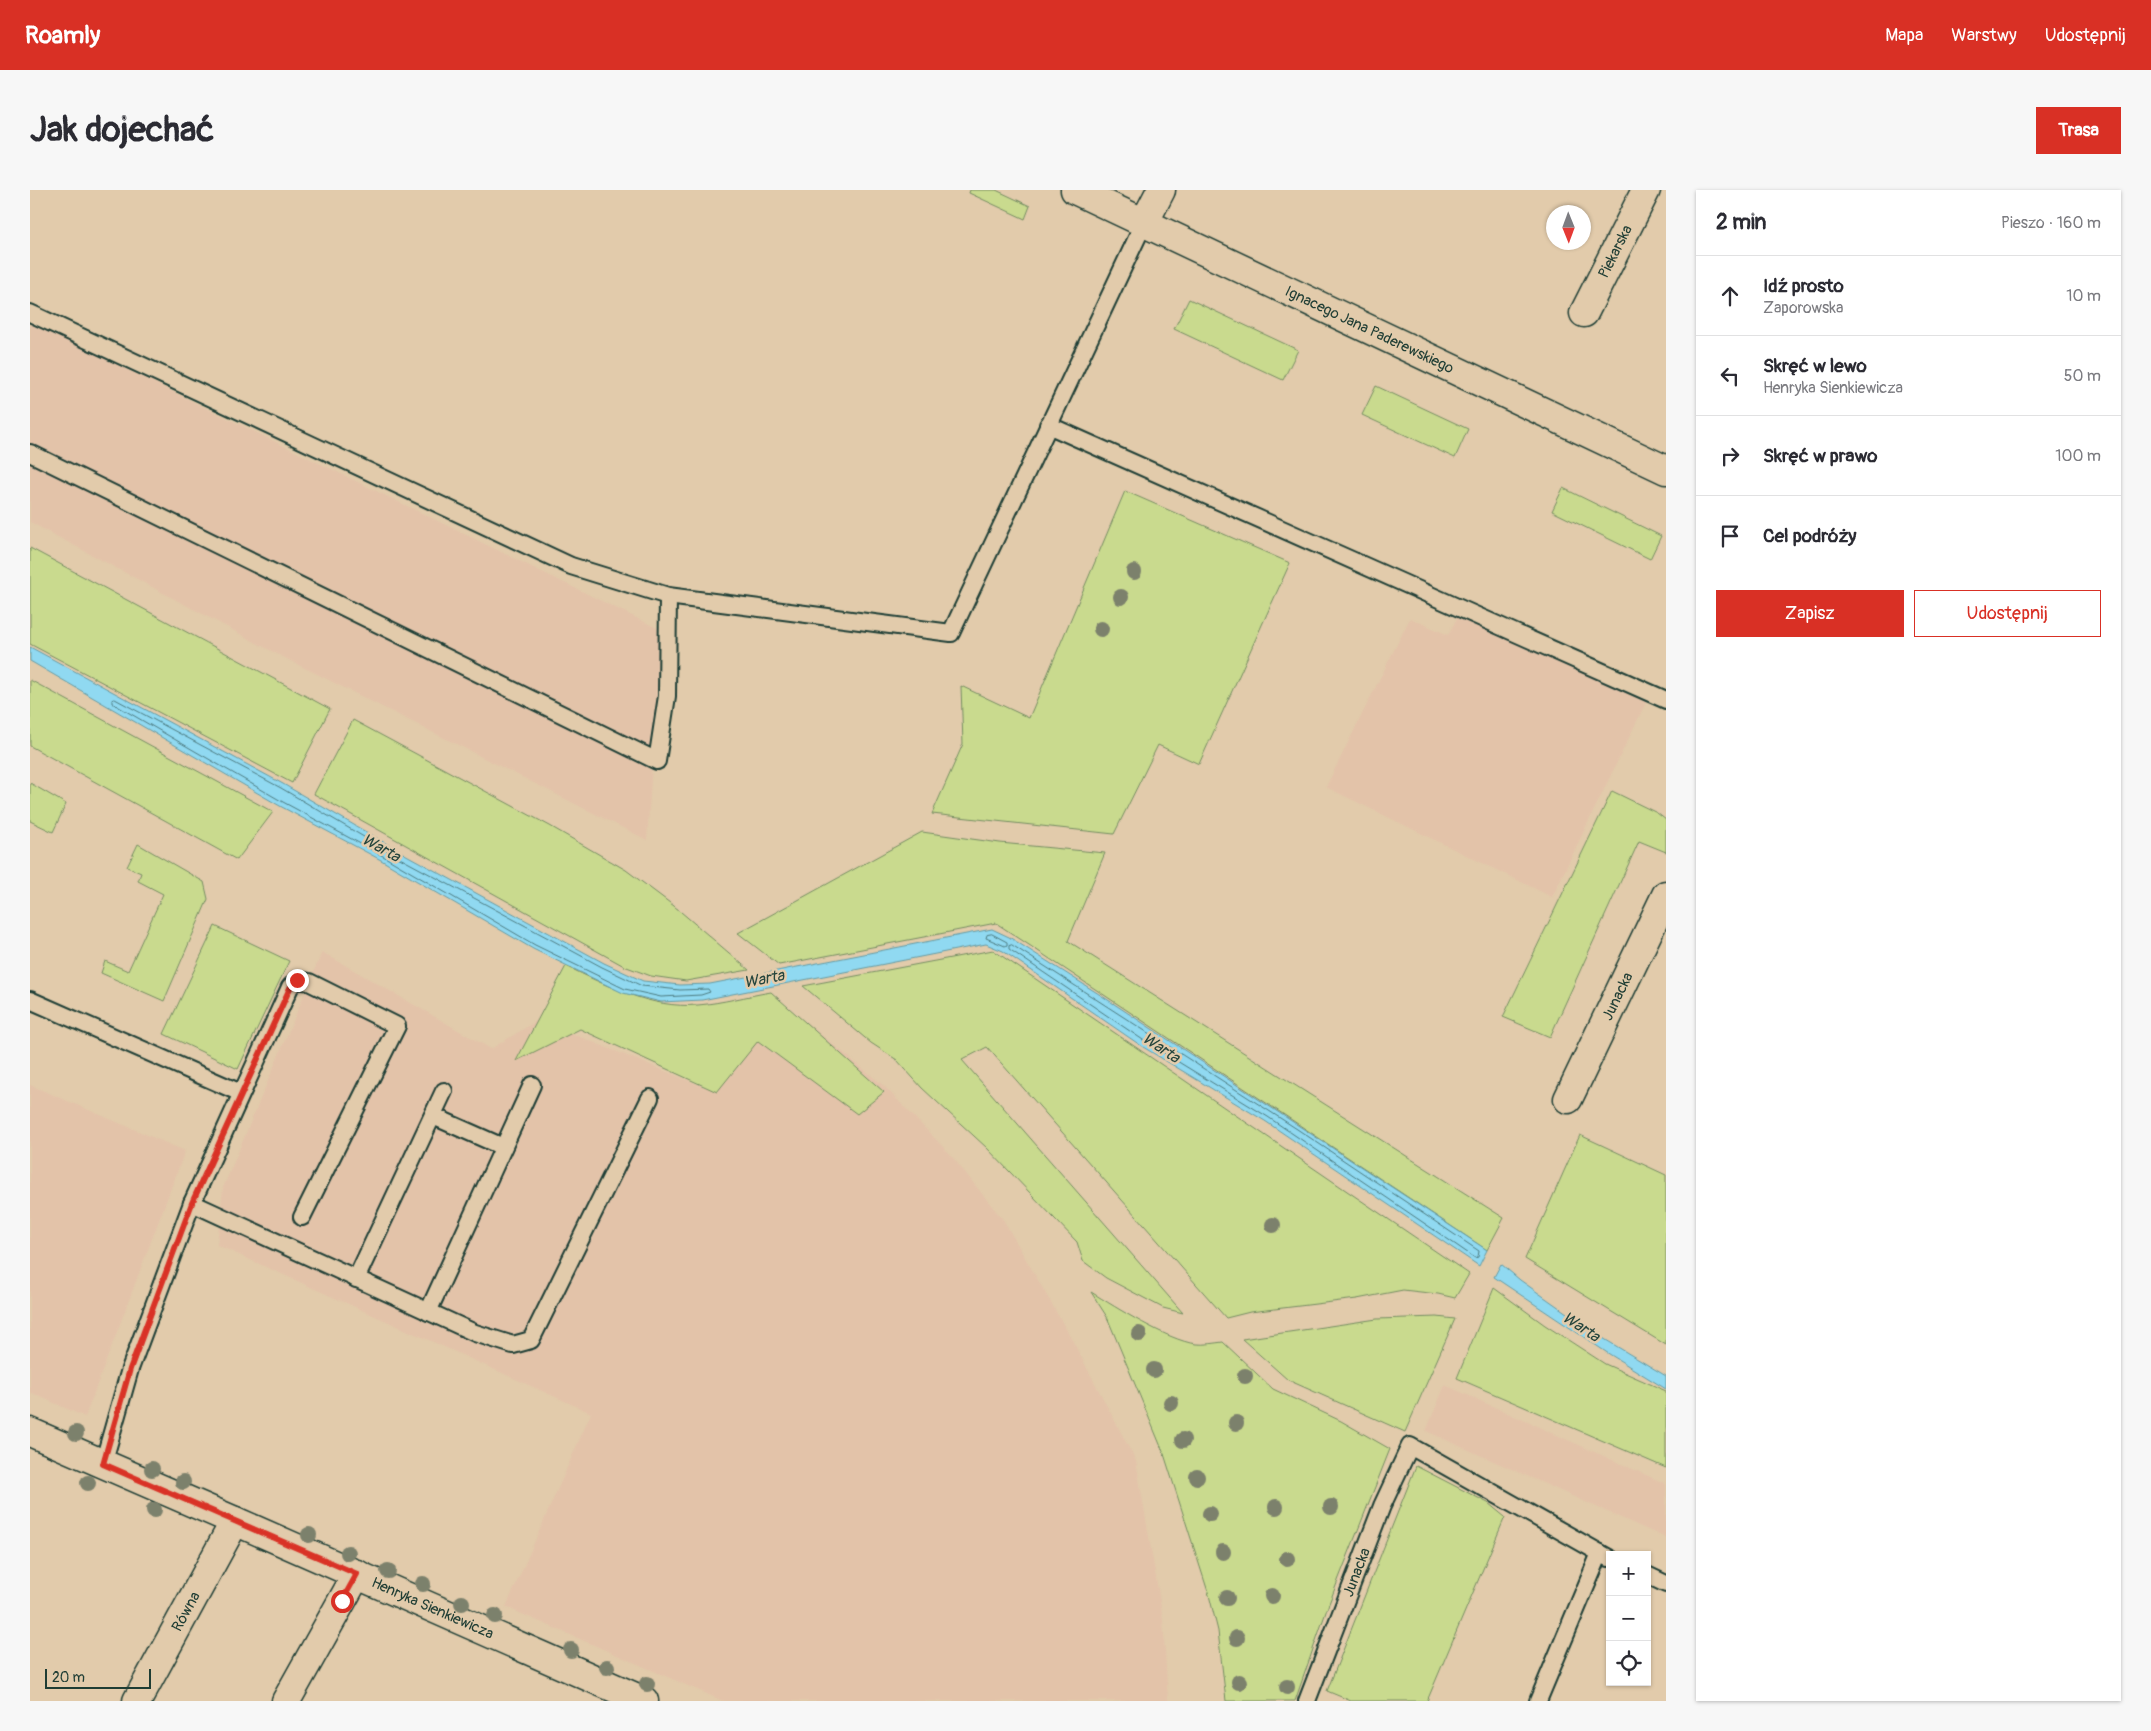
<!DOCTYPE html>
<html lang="pl">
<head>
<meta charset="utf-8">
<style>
  body { margin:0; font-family:Pangolin,sans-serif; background:#f7f7f7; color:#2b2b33 }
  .controls { position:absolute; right:15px; bottom:15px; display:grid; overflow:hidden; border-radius:0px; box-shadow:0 1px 4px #0004 }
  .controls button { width:45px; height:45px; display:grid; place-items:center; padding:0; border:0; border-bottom:1px solid #e1e1e2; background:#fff; color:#2b2b33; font:25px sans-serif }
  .compass { position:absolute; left:1516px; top:15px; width:45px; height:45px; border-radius:50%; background:#fff; box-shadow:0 1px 4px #0004; rotate:179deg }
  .scale { position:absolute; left:15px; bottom:12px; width:106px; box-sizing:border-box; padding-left:5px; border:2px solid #1f3d34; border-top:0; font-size:14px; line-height:18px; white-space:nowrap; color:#1f3d34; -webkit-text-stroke:4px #e2cbab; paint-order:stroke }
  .stop { position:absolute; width:15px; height:15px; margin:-11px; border:4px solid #d93025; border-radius:50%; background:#fff }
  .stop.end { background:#d93025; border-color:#fff; box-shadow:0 1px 5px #0008 }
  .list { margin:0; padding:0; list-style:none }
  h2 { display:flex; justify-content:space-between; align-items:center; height:65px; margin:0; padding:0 20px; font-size:21px }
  h2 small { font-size:16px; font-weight:400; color:#7c7c81 }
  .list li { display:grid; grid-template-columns:32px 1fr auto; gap:15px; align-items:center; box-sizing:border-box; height:80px; padding:0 20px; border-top:1px solid #e1e1e2 }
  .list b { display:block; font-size:19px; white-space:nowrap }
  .list p { margin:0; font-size:16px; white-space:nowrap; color:#7c7c81 }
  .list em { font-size:16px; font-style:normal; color:#7c7c81 }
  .actions { display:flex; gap:10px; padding:15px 20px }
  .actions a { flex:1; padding:11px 0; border:1px solid #d93025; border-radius:0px; text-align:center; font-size:18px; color:#d93025 }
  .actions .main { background:#d93025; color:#fff }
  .icon { flex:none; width:28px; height:28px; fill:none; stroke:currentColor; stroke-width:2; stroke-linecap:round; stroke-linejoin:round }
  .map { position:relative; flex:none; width:1636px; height:1511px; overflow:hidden; border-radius:0px }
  header { display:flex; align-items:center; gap:30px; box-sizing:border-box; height:70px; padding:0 25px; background:#d93025; color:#fff }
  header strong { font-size:24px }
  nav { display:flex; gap:28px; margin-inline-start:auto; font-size:18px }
  .intro { display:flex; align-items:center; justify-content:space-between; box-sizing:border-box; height:120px; padding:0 30px }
  h1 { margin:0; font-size:35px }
  .button { padding:12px 22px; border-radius:0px; background:#d93025; color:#fff; font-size:18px; font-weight:700 }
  main { display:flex; gap:30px; padding:0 30px }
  aside { flex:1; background:#fff; border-radius:0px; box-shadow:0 1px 4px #0004 }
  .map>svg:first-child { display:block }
  .built { fill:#e3c3a9 }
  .green { fill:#c9da8e; stroke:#748c61 }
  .water { fill:#90d9f1; stroke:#639ba5 }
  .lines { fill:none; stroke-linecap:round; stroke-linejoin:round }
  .shore { stroke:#4c7b80; stroke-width:1 }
  .lane-casing { stroke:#1f3d34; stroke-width:20 }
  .street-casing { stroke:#1f3d34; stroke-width:31 }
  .secondary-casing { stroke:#1f3d34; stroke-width:31 }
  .lane { stroke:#e2cbab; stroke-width:16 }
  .street { stroke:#e2cbab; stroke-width:28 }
  .secondary { stroke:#e2cbab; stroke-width:28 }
  .tree { fill:#7c816c }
  .route { stroke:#d93025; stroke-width:6 }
  .labels { text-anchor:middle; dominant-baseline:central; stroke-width:5; stroke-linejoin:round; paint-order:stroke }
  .street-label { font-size:15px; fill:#1f3d34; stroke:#e2cbab }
  .water-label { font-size:16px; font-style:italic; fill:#25453d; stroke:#e2cbab }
</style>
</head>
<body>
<header>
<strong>Roamly</strong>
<nav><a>Mapa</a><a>Warstwy</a><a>Udostępnij</a></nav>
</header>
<div class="intro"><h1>Jak dojechać</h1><a class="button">Trasa</a></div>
<main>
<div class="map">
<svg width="1636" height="1511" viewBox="0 0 1636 1511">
  <rect width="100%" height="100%" fill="#e2cbab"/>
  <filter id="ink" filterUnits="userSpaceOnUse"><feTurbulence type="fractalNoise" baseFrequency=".02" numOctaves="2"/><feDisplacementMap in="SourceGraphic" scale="10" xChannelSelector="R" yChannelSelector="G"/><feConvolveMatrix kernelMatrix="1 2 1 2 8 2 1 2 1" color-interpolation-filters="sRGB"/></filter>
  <g filter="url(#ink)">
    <g class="built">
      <polygon points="0,132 631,440 617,650 251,466 0,332"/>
      <polygon points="1433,417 1619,506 1522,707 1296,597 1380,428 1418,445"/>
      <polygon points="292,762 461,859 508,830 677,898 689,871 768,826 852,894 920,964 974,1031 1039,1144 1106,1271 1133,1429 1138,1511 693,1511 476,1417 561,1223 187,1055 193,998"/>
      <polygon points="0,895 155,961 55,1227 0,1202"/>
      <polygon points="1415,1195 1636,1294 1636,1348 1396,1241"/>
    </g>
    <g class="green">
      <polygon points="940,0 966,0 1000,16 995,29 939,3"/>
      <polygon points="1159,109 1268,160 1253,190 1144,139"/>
      <polygon points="1346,196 1438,239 1425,268 1332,225"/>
      <polygon points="1533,298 1631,346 1620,369 1522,321"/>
      <polygon points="1095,301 1260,373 1169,574 1128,555 1084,644 902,624 933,554 931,496 999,528"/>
      <polygon points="0,358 300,519 262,593 0,454"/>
      <polygon points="0,490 243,622 207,670 0,556"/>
      <polygon points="323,530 520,636 596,680 644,716 719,780 656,791 621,786 594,776 284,604"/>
      <polygon points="0,593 36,614 23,642 0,631"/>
      <polygon points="1582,601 1627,623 1636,630 1636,662 1609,651 1520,847 1473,827"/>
      <polygon points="892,642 970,653 1075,663 1038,751 1474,1028 1457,1060 966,733 749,775 708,743"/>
      <polygon points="108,654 174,692 178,709 134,811 71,783 75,771 98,781 133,704 108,691 111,683 97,677"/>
      <polygon points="185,736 259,771 208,879 134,844"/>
      <polygon points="963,760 1439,1084 1425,1108 1408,1104 1373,1100 1327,1109 1220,1122 1196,1128 957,857 932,870 1153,1123 1133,1118 1076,1088 1053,1071 1047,1052 957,958 892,898 867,870 841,853 773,796"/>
      <path d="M536,776C577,796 621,819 668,815C692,813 717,806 741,802L854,902L827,924L728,851L687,902L550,839L486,871Z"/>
      <polygon points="1550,945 1636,985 1636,1155 1495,1069"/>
      <polygon points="1464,1098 1515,1135 1575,1174 1636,1201 1636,1278 1427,1188"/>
      <path d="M1061,1102C1087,1118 1137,1150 1166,1154C1174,1155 1184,1153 1193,1152L1243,1199L1311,1231L1360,1259L1298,1416L1265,1511H1196L1188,1441L1179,1405L1134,1264L1077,1127Z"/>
      <polygon points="1407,1127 1425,1129 1375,1242 1258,1190 1212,1149 1347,1129"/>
      <polygon points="1386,1276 1458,1313 1475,1327 1397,1511 1321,1511 1297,1501"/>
    </g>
    <g class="water">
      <polygon points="0,457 253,594 369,661 574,773 613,791 650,795 680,794 962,739 979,747 1072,806 1457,1060 1449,1076 1235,931 1113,857 973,761 956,754 672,810 631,812 593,803 503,759 351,670 250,616 0,471"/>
      <polygon points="1471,1074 1490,1090 1571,1147 1636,1186 1636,1199 1576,1162 1464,1087"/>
    </g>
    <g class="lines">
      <g class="shore">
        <polygon points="85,509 251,598 366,666 572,777 612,796 650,800 678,799 680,802 671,805 631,807 595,799 505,755 353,666 253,612 82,513 82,510"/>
        <polygon points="962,744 977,752 977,755 975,756 956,748 957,745"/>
        <polygon points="982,755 1267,939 1449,1061 1448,1067 1445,1068 1416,1048 1238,927 1116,852 979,759 979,756"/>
      </g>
      <g class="lane-casing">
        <g id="lane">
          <polyline points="0,123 541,376 638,406 921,443 1114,33"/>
          <polyline points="1018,235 1636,510"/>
          <polyline points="0,263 627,571 637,506 638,406"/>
          <polyline points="0,810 211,903"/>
          <polyline points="403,926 473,957"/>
          <polyline points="162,1013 445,1143 483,1155 501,1150 620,908"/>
          <polyline points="326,1089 414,901"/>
          <polyline points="398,1122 502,895"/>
          <polyline points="73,1274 100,1179 162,1013 260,797 267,790 279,792 367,836 272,1027"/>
          <polyline points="1617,1385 1636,1394"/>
          <path id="s1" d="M1277,1511L1352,1316L1380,1256L1570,1363"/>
          <polyline points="1508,1511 1570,1363 1579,1368"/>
        </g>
      </g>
      <g class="street-casing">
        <g id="street">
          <polyline points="1114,33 1131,0"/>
          <path id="s2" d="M1554,123L1616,0"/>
          <path id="s3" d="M1538,909L1636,705"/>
          <polyline points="0,1242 205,1331"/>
          <polyline points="256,1511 327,1384"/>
        </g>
      </g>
      <g class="secondary-casing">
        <g id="secondary">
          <path id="s4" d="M1045,0L1636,280"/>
          <path id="s5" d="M107,1511L205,1331L614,1511"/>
        </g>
      </g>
      <use href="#lane" class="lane"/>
      <use href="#street" class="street"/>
      <use href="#secondary" class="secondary"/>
    </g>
    <g class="tree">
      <circle cx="1104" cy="382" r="8"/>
      <circle cx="1091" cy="407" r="8"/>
      <circle cx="1071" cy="439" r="8"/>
      <circle cx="1243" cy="1035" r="8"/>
      <circle cx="1109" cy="1144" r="8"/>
      <circle cx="1124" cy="1180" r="8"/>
      <circle cx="1215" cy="1186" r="8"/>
      <circle cx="1141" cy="1213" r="8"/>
      <circle cx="1206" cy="1233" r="8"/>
      <circle cx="46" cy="1243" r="8"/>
      <circle cx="1153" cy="1250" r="8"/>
      <circle cx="122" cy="1279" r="8"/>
      <circle cx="1167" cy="1287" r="8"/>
      <circle cx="153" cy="1292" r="8"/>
      <circle cx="58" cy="1293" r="8"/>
      <circle cx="1246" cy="1317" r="8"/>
      <circle cx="1301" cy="1317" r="8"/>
      <circle cx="124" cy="1320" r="8"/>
      <circle cx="1180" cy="1324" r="8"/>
      <circle cx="279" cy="1345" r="8"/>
      <circle cx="1193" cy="1362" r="8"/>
      <circle cx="318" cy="1363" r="8"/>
      <circle cx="1257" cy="1369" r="8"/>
      <circle cx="358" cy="1381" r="8"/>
      <circle cx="393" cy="1394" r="8"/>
      <circle cx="1242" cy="1406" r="8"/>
      <circle cx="1197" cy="1408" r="8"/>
      <circle cx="432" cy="1413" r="8"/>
      <circle cx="465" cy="1426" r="8"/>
      <circle cx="1207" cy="1448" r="8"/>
      <circle cx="541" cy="1460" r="8"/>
      <circle cx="577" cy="1477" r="8"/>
      <circle cx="1209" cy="1492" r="8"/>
      <circle cx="617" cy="1494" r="8"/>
      <circle cx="1257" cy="1497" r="8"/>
    </g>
  </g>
  <g class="lines" filter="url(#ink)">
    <polyline class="route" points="267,790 260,798 162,1013 100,1179 73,1274 327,1384 312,1411"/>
  </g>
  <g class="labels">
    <g class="street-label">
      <text stroke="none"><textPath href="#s2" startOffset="69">Piekarska</textPath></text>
      <text stroke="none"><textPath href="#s4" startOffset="326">Ignacego Jana Paderewskiego</textPath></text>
      <text stroke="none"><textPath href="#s3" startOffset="114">Junacka</textPath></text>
      <text stroke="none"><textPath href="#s1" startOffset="138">Junacka</textPath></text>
      <text stroke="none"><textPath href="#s5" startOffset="421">Henryka Sienkiewicza</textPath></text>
      <text stroke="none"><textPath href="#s5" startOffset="102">Równa</textPath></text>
    </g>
    <g class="water-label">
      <text transform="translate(351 658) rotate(29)">Warta</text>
      <text transform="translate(734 789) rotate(-11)">Warta</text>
      <text transform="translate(1131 858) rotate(34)">Warta</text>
      <text transform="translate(1551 1137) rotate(33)">Warta</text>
    </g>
  </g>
</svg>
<div class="controls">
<button>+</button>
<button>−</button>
<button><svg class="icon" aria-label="locate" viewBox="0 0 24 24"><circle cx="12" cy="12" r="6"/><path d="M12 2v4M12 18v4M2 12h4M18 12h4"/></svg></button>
</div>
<svg class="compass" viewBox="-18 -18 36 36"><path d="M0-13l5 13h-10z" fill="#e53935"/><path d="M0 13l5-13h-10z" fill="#7c7c81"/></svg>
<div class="scale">20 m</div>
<div class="stop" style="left:312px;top:1411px"></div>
<div class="stop end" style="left:267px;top:790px"></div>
</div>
<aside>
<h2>2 min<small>Pieszo · 160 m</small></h2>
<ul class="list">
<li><svg class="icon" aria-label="ahead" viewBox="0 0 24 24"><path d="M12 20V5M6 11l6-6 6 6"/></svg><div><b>Idź prosto</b><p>Zaporowska</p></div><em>10 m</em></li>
<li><svg class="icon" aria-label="left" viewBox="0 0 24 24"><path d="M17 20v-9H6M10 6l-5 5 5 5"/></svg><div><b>Skręć w lewo</b><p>Henryka Sienkiewicza</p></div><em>50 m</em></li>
<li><svg class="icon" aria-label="right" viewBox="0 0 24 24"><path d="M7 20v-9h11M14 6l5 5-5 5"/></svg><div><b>Skręć w prawo</b></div><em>100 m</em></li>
<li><svg class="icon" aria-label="arrive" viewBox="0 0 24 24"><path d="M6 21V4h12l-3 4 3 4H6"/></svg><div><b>Cel podróży</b></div></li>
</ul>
<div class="actions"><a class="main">Zapisz</a><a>Udostępnij</a></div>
</aside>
</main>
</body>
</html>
